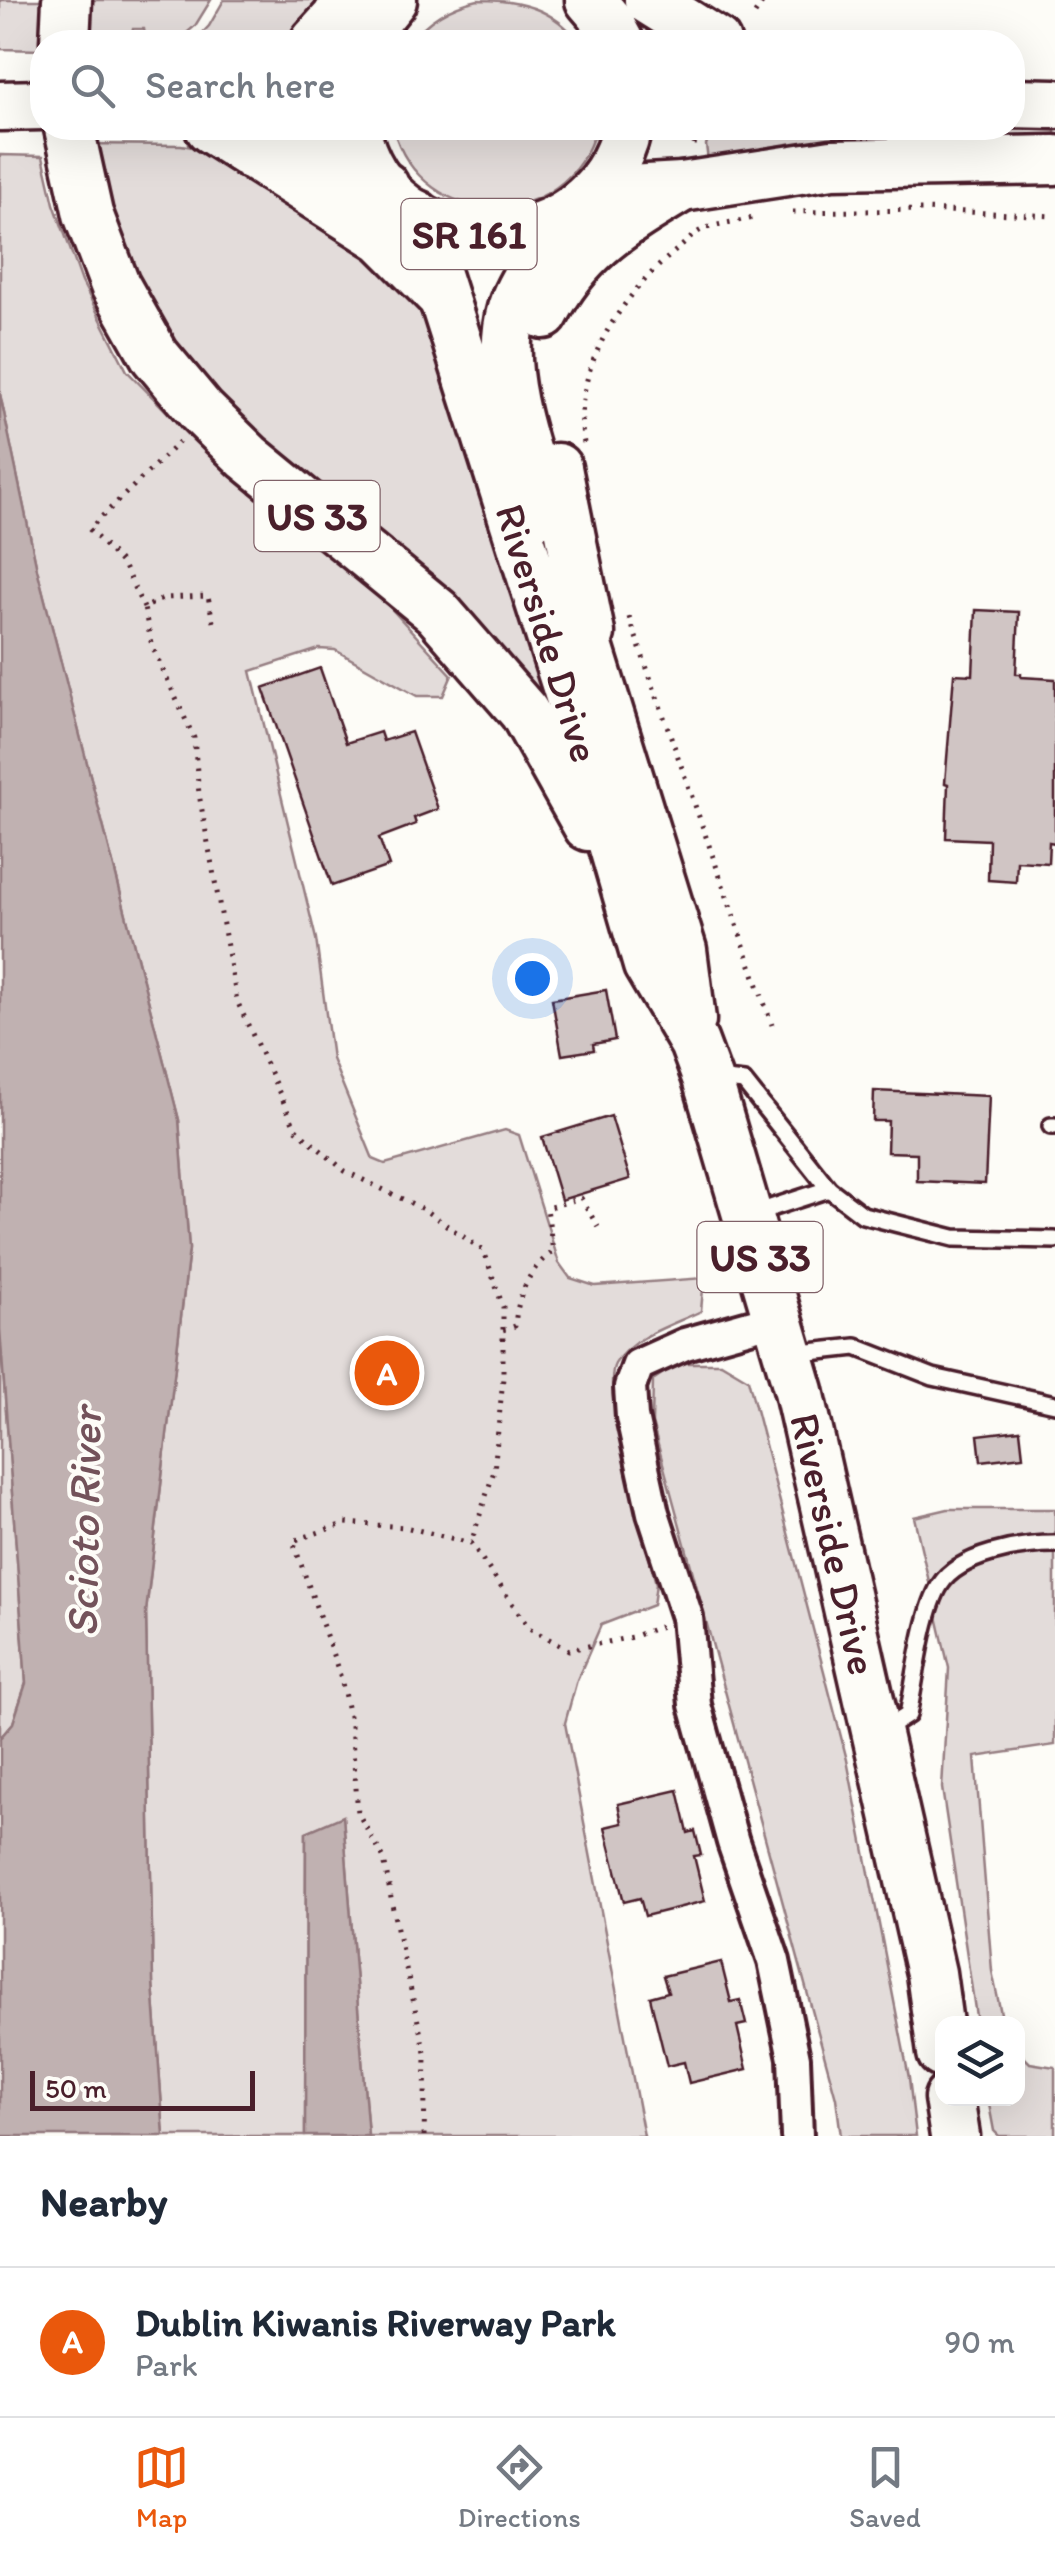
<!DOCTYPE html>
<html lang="en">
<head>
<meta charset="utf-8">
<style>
  body { margin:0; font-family:Itim,sans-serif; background:#f6f6f7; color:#1f2937 }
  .controls { position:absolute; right:30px; bottom:30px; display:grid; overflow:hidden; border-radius:20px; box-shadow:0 10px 40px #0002 }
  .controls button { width:90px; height:90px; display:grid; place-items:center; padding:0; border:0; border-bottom:2px solid #e0e1e3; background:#fff; color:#1f2937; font:50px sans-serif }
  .scale { position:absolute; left:30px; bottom:25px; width:225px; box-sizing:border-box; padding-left:10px; border:5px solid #4a1f2b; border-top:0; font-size:28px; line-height:35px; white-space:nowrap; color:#4a1f2b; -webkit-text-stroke:8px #fdfcf7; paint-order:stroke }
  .you { position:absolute; left:532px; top:978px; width:35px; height:35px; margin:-25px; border:8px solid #fff; border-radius:50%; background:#1a73e8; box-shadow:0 0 0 15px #1a73e833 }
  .badge { display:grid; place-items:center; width:65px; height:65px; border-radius:50%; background:#ea580c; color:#fff; font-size:32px; font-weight:700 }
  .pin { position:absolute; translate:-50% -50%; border:5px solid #fff; box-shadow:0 2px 10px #0006 }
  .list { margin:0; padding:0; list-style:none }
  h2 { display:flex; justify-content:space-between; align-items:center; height:130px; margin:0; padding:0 40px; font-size:42px }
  h2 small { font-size:32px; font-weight:400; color:#747a83 }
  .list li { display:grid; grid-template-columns:65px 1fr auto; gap:30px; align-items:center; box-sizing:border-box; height:150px; padding:0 40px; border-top:2px solid #e0e1e3 }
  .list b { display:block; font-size:38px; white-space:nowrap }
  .list p { margin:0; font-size:32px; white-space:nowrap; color:#747a83 }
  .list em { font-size:32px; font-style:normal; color:#747a83 }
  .icon { flex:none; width:55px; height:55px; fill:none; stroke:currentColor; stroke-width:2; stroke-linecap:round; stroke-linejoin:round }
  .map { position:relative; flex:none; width:1055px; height:2136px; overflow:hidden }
  .search { position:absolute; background:#fff; box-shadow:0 10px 40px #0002; left:30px; right:30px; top:30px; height:110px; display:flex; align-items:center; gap:25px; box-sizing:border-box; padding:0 35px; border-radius:40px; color:#747a83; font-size:38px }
  .sheet { height:280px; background:#fff }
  nav { display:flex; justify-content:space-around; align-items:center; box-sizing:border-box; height:140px; border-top:2px solid #e0e1e3; background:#fff; font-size:28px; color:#747a83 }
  nav a { display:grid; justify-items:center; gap:5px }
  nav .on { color:#ea580c }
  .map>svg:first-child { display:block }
  .green { fill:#e3dcda; stroke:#967e82; stroke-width:2.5 }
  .water { fill:#c0b1b1; stroke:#91777b; stroke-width:2.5 }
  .building { fill:#d0c5c4; stroke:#4a1f2b; stroke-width:2.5 }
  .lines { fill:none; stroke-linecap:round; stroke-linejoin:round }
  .service-casing { stroke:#4a1f2b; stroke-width:22 }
  .minor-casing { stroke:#4a1f2b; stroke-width:38 }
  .primary-casing { stroke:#4a1f2b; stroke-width:55 }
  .path { stroke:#4a1f2b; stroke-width:5; stroke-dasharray:2.5 8; stroke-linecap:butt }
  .service { stroke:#fdfcf7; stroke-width:15 }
  .minor { stroke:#fdfcf7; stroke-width:30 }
  .primary { stroke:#fdfcf7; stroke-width:48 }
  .labels { text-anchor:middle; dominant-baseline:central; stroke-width:8; stroke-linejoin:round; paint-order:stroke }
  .shield { fill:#fdfcf7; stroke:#806168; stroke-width:2.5 }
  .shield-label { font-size:40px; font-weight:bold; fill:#4a1f2b }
  .street-label { font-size:42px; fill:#4a1f2b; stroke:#fdfcf7 }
  .water-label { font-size:45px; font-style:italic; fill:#73525a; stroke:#fdfcf7 }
</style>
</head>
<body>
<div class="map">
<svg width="1055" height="2136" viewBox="0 0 1055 2136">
  <rect width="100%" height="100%" fill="#fdfcf7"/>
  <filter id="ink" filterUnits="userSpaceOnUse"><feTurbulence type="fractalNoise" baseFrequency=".01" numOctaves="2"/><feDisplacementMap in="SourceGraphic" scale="20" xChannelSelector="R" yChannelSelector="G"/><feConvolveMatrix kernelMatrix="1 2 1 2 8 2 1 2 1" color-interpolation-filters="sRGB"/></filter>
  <g filter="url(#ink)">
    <g class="green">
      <polygon points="0,0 52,0 42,50 0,49"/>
      <polygon points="76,0 211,0 195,26 176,42 146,42 144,29 133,29 130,42 74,42"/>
      <polygon points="224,0 339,0 297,42 194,42 209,26"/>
      <path d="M478,0C519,0 553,8 579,42H410C428,19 450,6 478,0Z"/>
      <path d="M393,128H596C567,234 422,233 393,128Z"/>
      <polygon points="712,128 761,132 808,128 1055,130 1055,137 709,169 706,145"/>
      <polygon points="82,144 181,145 199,148 315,210 429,310 568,712 543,724 165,350"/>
      <path d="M0,155L43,156L54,204L82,282L127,371L217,463L351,565L452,675L443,696H417L335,650L319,649L251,671L316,939L332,1059L373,1159L385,1164L505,1130L519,1135L559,1263L570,1278L595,1286L704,1278L701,1311C675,1324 630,1337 615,1364C600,1391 647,1546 656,1584L653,1605L601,1625L577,1680L565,1723L644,2136H368L343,1817L306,1832L305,2136H164L153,1983L146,1612L189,1249L179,1120L37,569L0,394Z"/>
      <polygon points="0,1329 26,1683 13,1723 0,1738"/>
      <polygon points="678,1363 721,1363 748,1379 847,1760 909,2078 916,2136 841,2136 836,2098 652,1423 653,1380"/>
      <polygon points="948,1509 1055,1509 1055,1745 975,1757 992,1971 1003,2023 977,2023 942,1788 949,1668 914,1517"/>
      <polygon points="1018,2051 1030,2063 1055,2067 1055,2136 999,2136 994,2131 988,2099 1018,2098"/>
    </g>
    <g class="water">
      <polygon points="0,394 37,569 179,1120 189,1249 146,1612 153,1983 164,2136 0,2136 0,1738 13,1723 26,1683 0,1329"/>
      <polygon points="343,1816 368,2136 305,2136 306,1832"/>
    </g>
    <g class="building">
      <polygon points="976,610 1019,612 1016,674 1021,674 1021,677 1055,679 1055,843 1049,842 1048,863 1017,861 1016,882 988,880 989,840 946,838 948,784 945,783 954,674 973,675"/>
      <polygon points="320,668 346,743 380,732 383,741 411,732 438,809 414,818 416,824 379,838 389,866 332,886 263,688"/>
      <polygon points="606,990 615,1040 593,1044 594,1050 562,1055 552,999"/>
      <polygon points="874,1091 989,1096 985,1184 917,1181 917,1153 887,1152 888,1121 873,1121"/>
      <polygon points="611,1116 630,1179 561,1200 542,1137"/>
      <polygon points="1020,1430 1023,1456 981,1461 978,1435"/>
      <polygon points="678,1790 688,1833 695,1831 701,1855 694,1856 705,1901 645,1916 640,1898 624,1902 605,1827 622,1823 618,1804"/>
      <polygon points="721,1962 731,2002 740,2000 746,2024 737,2026 747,2069 689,2083 684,2062 667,2066 650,1997 668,1992 663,1976"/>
    </g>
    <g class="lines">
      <g class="service-casing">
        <g id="service">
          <polyline points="716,1079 744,1082 829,1189 863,1215 954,1238 1055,1240"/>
          <polyline points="1051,1126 1055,1126"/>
          <polyline points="752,1214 829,1189"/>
          <polyline points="792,1354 856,1347 933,1377 1055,1404"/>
          <path d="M881,1732L908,1715C915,1681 923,1612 940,1585C959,1554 1022,1544 1055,1544"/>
        </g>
      </g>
      <g class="minor-casing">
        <polyline id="minor" points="778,1318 685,1344 638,1365 630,1387 632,1417 653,1513 687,1617 695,1705 733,1842 774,1961 794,2058 797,2136"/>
      </g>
      <g class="primary-casing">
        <g id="primary">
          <polyline points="590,0 607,20 619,42"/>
          <polyline points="649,0 716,42"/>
          <polyline points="65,42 67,0"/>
          <polyline points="315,42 336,19 347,0"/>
          <polyline points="363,42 374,22 392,0"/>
          <polyline points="1012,103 1055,104"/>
          <polyline points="0,106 42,105"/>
          <polyline points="69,128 88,214 115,285 155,356 201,411 248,457 437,612 524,712 588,826"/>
          <polyline points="210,128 383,238 440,295"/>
          <polyline points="269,128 299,140 384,186"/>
          <path d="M355,128C385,272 594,270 627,128"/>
          <polyline points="593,192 682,187 832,164 1055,160"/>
          <polyline points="417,215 573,706 648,965 694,1043 707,1078 799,1391 931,1973 942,2053"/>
          <path d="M544,314C578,248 621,224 682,187"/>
          <polyline points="557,468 590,633"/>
          <path d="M545,512C526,454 494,369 512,309C521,280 550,244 565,215"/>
          <polyline points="575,604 682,950 691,1020"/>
          <polyline points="949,2098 955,2136"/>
        </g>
      </g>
      <g class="path">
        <polyline points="755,14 764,0"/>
        <polyline points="694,145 699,128"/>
        <polyline points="793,212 925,210 1055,216"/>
        <path d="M584,443C570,368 624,292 679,248C687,242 695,232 704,229C720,223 741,221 758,217"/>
        <polyline points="144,608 123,565 89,529 179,442"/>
        <polyline points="629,617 772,1025"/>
        <polyline points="213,622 208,596 164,598 144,608 152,646 194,738 199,794 237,1001 296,1129 345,1171 423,1209 484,1251 503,1307 503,1378 494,1471 471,1543"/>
        <path d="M503,1330L515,1326C517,1299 528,1268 553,1252L547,1208L581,1198L598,1227"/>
        <polyline points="424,2136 426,2057 394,1915 384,1859 358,1813 351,1726 341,1678 293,1541 346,1523 405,1527 471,1543 529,1628 569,1650 632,1637 661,1626"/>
      </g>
      <use href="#service" class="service"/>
      <use href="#minor" class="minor"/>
      <use href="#primary" class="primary"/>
    </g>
  </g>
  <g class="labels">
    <g class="shield">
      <rect x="401.5" y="199" width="135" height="70" rx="8"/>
      <rect x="254.5" y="481" width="125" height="70" rx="8"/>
      <rect x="697.5" y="1222" width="125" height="70" rx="8"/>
    </g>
    <g class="shield-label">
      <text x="469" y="234">SR 161</text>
      <text x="317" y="516">US 33</text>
      <text x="760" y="1257">US 33</text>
    </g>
    <g class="street-label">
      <text transform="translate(548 633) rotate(73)">Riverside Drive</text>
      <text transform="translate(834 1544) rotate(77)">Riverside Drive</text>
    </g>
    <g class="water-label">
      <text transform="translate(83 1522) rotate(-89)">Scioto River</text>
    </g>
  </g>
</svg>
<div class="controls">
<button><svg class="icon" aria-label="layers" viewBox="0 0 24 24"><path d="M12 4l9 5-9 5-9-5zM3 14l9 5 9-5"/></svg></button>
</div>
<div class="scale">50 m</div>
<div class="you"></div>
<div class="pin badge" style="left:387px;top:1373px">A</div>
<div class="search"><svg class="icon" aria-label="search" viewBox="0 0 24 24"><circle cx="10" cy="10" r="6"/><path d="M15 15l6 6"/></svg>Search here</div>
</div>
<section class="sheet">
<h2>Nearby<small></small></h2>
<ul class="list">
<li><span class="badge">A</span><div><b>Dublin Kiwanis Riverway Park</b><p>Park</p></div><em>90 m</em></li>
</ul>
</section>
<nav>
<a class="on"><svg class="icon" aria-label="map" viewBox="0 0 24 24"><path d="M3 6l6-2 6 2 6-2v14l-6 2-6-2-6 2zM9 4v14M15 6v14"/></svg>Map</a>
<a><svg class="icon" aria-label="directions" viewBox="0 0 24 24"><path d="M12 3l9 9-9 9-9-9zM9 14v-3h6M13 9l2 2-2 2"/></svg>Directions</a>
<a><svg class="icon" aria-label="saved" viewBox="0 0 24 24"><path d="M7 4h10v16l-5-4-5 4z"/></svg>Saved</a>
</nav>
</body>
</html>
